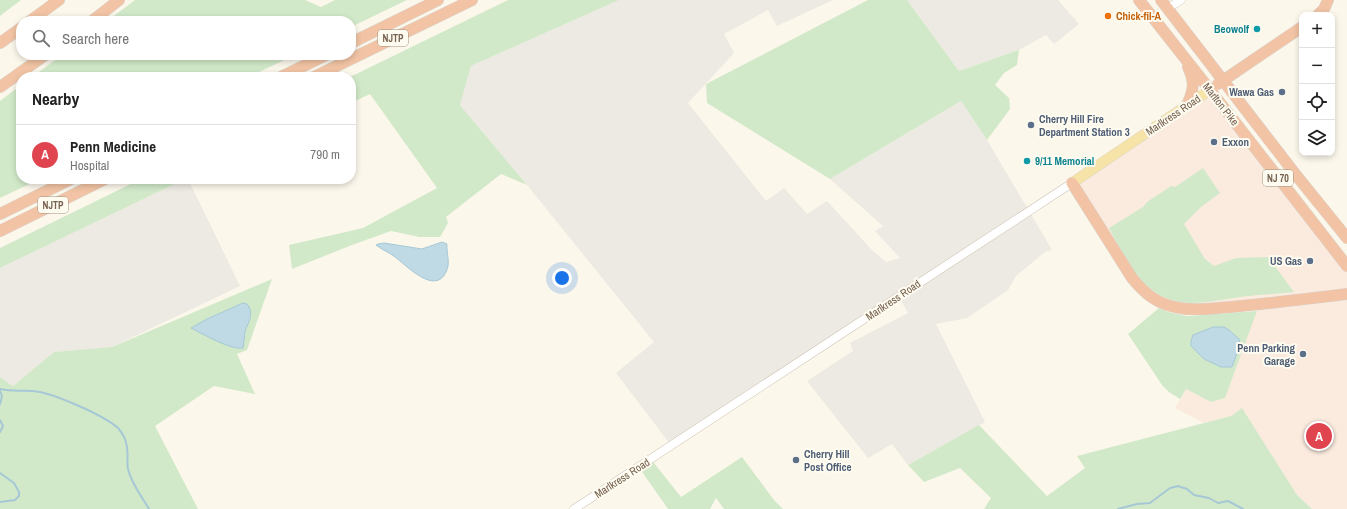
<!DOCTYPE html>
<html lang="en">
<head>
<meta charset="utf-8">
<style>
  body { margin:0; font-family:"Archivo Narrow",sans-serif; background:#f2f2f2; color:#222 }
  .controls { position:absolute; right:12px; top:12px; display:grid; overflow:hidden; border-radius:8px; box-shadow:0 2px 6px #0003 }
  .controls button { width:36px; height:36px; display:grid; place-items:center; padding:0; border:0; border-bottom:1px solid #e0e0e0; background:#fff; color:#222; font:20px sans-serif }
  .you { position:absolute; left:562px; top:278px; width:14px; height:14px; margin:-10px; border:3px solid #fff; border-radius:50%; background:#1a73e8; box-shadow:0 0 0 6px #1a73e833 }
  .badge { display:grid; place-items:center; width:26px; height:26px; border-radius:50%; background:#1a73e8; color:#fff; font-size:13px; font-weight:700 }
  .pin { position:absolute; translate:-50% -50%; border:2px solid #fff; box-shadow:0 1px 4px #0006 }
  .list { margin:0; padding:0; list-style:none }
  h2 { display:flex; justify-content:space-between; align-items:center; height:52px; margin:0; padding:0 16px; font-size:17px }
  h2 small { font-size:13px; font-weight:400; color:#767676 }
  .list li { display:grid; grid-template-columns:26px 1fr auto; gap:12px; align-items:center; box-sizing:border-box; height:60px; padding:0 16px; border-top:1px solid #e0e0e0 }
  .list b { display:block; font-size:15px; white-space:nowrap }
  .list p { margin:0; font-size:13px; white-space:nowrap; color:#767676 }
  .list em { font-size:13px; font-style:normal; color:#767676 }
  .icon { flex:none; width:22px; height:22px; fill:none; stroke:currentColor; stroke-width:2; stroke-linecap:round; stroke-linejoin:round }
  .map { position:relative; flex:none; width:1347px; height:509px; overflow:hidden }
  .search { position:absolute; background:#fff; box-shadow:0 2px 6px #0003; left:16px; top:16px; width:340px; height:44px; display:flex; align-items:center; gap:10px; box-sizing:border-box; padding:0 14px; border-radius:16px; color:#767676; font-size:15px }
  .panel { position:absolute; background:#fff; box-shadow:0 2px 6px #0003; left:16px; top:72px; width:340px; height:112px; border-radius:16px }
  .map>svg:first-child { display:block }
  .commercial { fill:#fbebdf }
  .industrial { fill:#ede9e3 }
  .green { fill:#d2e9c9 }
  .water { fill:#bfdae5; stroke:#a6c8d6 }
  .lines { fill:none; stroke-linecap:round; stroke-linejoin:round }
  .stream { stroke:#a6c8d6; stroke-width:2 }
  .minor-casing { stroke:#cec1b1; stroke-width:9 }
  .major-casing { stroke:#d9d3ce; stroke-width:11 }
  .highway-casing { stroke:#d9d3ce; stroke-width:12 }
  .minor { stroke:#fff; stroke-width:8 }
  .major { stroke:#f6e3a7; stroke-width:10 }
  .highway { stroke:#f2c4a5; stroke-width:11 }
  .food-dot { fill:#e8710a; stroke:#fefbf1; stroke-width:1.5 }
  .culture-dot { fill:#0f9aa8; stroke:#fefbf1; stroke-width:1.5 }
  .service-dot { fill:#5c6f8a; stroke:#fefbf1; stroke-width:1.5 }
  .labels { text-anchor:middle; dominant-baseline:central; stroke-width:4; stroke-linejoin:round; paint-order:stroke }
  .shield { fill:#fefbf1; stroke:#9f9080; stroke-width:1 }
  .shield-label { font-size:10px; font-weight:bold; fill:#76624f }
  .food-label { font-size:11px; font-weight:bold; fill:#c56008; stroke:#fefbf1; text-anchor:start }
  .culture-label { font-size:11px; font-weight:bold; fill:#0d838f; stroke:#fefbf1; text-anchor:end }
  .service-label { font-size:11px; font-weight:bold; fill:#4e5e75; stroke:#fefbf1; text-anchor:end }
  .street-label { font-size:11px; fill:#76624f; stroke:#fefbf1 }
</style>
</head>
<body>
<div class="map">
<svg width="1347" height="509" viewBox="0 0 1347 509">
  <rect width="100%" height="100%" fill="#fcf7eb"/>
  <polygon class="commercial" points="1210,90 1347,266 1347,509 1312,509 1297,495 1242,409 1231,416 1204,423 1175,408 1186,389 1211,402 1225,398 1259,304 1196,309 1142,290 1072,183"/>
  <g class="industrial">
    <polygon points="619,0 833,0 777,26 768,10 724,34 734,53 688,103 766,201 784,188 807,214 827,201 872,250 886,262 900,258 875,231 883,226 830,179 961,101 987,140 1052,250 1046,251 1016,276 1008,290 967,318 936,324 985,422 908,465 892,444 868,458 807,381 853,351 850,343 908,313 899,297 670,444 616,373 654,342 527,185 460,105 471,66"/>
    <polygon points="907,0 1058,0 1079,24 1054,44 1046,35 1019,50 959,71"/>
    <polygon points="185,179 188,179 240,286 112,347 54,352 13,386 0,377 0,268"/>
  </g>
  <g class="green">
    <polygon points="0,0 21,0 0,16"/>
    <polygon points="135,0 305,0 321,7 335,0 407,0 351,27 351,21 107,21"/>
    <polygon points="508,0 619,0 471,66 460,105 527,185 501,174 446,217 448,223 440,237 419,237 391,231 352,245 292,269 289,245 363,228 437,188 370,94 351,103 350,77"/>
    <polygon points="868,0 907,0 959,71 1019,50 1017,65 1004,73 995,85 1009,98 1010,109 987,140 961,101 830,179 707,103 706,84"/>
    <polygon points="62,55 295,55 249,77 32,77"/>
    <polygon points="21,85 21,179 40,179 0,198 0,101"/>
    <path d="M1203,168L1220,193L1201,207L1184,224L1205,259L1214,266L1236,258L1268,257L1294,292C1276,294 1258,295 1240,297C1204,302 1175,312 1145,284C1130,270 1119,246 1109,228L1143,207L1147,202L1171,186L1175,187Z"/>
    <polygon points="141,179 185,179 0,268 0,248"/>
    <polygon points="272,279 247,350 237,354 255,394 214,386 155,426 198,509 0,509 0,377 13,386 54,352 112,347"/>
    <polygon points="1159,308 1168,312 1187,316 1257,311 1225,398 1211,402 1186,389 1180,399 1169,392 1162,385 1128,334"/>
    <polygon points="1242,408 1297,495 1312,509 984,509 991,498 960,468 924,482 908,465 979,425 1047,496 1085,468 1077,456 1231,416"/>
    <polygon points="742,457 774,500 783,509 724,509 716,498 710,509 668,509 638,466 650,458 681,497"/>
  </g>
  <g class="water">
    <path d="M442,242L447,244C446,253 451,263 446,272C435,296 406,265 395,257C389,252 382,250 376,245L378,244L384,243L422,249Z"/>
    <path d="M243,303L247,304C255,314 248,322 245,332C244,337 244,343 243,348C230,350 203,334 191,328L207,319Z"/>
    <polygon points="1213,327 1224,327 1229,330 1239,339 1240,345 1232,367 1221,367 1204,359 1191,346 1191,341 1193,335"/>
  </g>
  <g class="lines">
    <g class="stream">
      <path d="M0,389C13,392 21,390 33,391C51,392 106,416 119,429C121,432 124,436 125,439C130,452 126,458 128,469C131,483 142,497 149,509"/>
      <polyline points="0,391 2,396 0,404"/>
      <polyline points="0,420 3,426 0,432"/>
      <polyline points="0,473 14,483 19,492 19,496 15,500 0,502"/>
      <polyline points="1118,509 1137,504 1150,503 1170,488 1178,486 1187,489 1194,495 1209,498 1218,503 1228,501 1243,509"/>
    </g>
    <g class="minor-casing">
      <g id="minor">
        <polyline points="1168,8 1181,0"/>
        <path d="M574,509C740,400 906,292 1072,183"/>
      </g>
    </g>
    <g class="major-casing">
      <polyline id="major" points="1072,183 1210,90"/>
    </g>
    <g class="highway-casing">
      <g id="highway">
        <polyline points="1139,0 1210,90 1347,266"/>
        <polyline points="1161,0 1296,175 1347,238"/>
        <polyline points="1318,15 1324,9 1328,0"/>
        <polyline points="30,21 59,0"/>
        <polyline points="92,21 119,0"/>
        <polyline points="0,43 21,28"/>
        <polyline points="351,43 438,0"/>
        <polyline points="281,77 326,55"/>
        <polyline points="314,77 472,0"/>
        <polyline points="1218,84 1302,27"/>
        <polyline points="0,87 45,55"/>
        <path d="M1187,105C1194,90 1195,82 1188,67"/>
        <path d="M1072,183L1132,278C1145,294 1158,305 1180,308C1196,311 1215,308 1231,307C1270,303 1308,299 1347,294"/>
        <polyline points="0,214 71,179"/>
        <polyline points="0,231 105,179"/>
      </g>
    </g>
    <use href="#minor" class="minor"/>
    <use href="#major" class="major"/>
    <use href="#highway" class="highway"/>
  </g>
  <circle class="food-dot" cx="1108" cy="16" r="4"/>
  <g class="culture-dot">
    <circle cx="1257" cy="29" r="4"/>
    <circle cx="1027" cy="161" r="4"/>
  </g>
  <g class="service-dot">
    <circle cx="1282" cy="92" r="4"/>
    <circle cx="1031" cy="125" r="4"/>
    <circle cx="1214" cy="142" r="4"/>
    <circle cx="1310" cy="261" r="4"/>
    <circle cx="1303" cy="354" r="4"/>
    <circle cx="796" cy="460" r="4"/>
  </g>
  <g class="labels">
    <g class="shield">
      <rect x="378" y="30" width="30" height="16" rx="3"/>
      <rect x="1263" y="170" width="30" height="16" rx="3"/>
      <rect x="38" y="197" width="30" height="16" rx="3"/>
    </g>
    <g class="shield-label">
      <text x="393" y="38">NJTP</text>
      <text x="1278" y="178">NJ 70</text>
      <text x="53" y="205">NJTP</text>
    </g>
    <g class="food-label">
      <text x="1116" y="16">Chick-fil-A</text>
    </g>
    <g class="culture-label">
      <text x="1249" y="29">Beowolf</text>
      <text x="1035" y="161" text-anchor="start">9/11 Memorial</text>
    </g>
    <g class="service-label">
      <text x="1274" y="92">Wawa Gas</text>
      <text x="1039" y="119" text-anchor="start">Cherry Hill Fire<tspan x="1039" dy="13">Department Station 3</tspan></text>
      <text x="1222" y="142" text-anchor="start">Exxon</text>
      <text x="1302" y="261">US Gas</text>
      <text x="1295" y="348">Penn Parking<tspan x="1295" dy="13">Garage</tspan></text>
      <text x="804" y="454" text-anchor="start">Cherry Hill<tspan x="804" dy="13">Post Office</tspan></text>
    </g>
    <g class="street-label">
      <text transform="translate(1221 104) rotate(52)">Marlton Pike</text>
      <text transform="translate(1173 115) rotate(-34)">Marlkress Road</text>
      <text transform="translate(893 300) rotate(-34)">Marlkress Road</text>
      <text transform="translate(622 478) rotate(-33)">Marlkress Road</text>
    </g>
  </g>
</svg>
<div class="controls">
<button>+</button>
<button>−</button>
<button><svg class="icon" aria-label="locate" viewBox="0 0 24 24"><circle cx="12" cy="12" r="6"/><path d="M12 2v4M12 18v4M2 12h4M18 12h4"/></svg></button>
<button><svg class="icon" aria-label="layers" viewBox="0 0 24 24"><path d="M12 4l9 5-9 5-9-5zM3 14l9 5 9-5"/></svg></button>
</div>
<div class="you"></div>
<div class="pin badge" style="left:1319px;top:436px;background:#e0444e">A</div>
<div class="search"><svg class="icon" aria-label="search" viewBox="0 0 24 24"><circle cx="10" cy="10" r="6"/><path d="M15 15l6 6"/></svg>Search here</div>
<section class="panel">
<h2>Nearby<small></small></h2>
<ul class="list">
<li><span class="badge" style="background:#e0444e">A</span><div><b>Penn Medicine</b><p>Hospital</p></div><em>790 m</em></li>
</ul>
</section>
</div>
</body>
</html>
